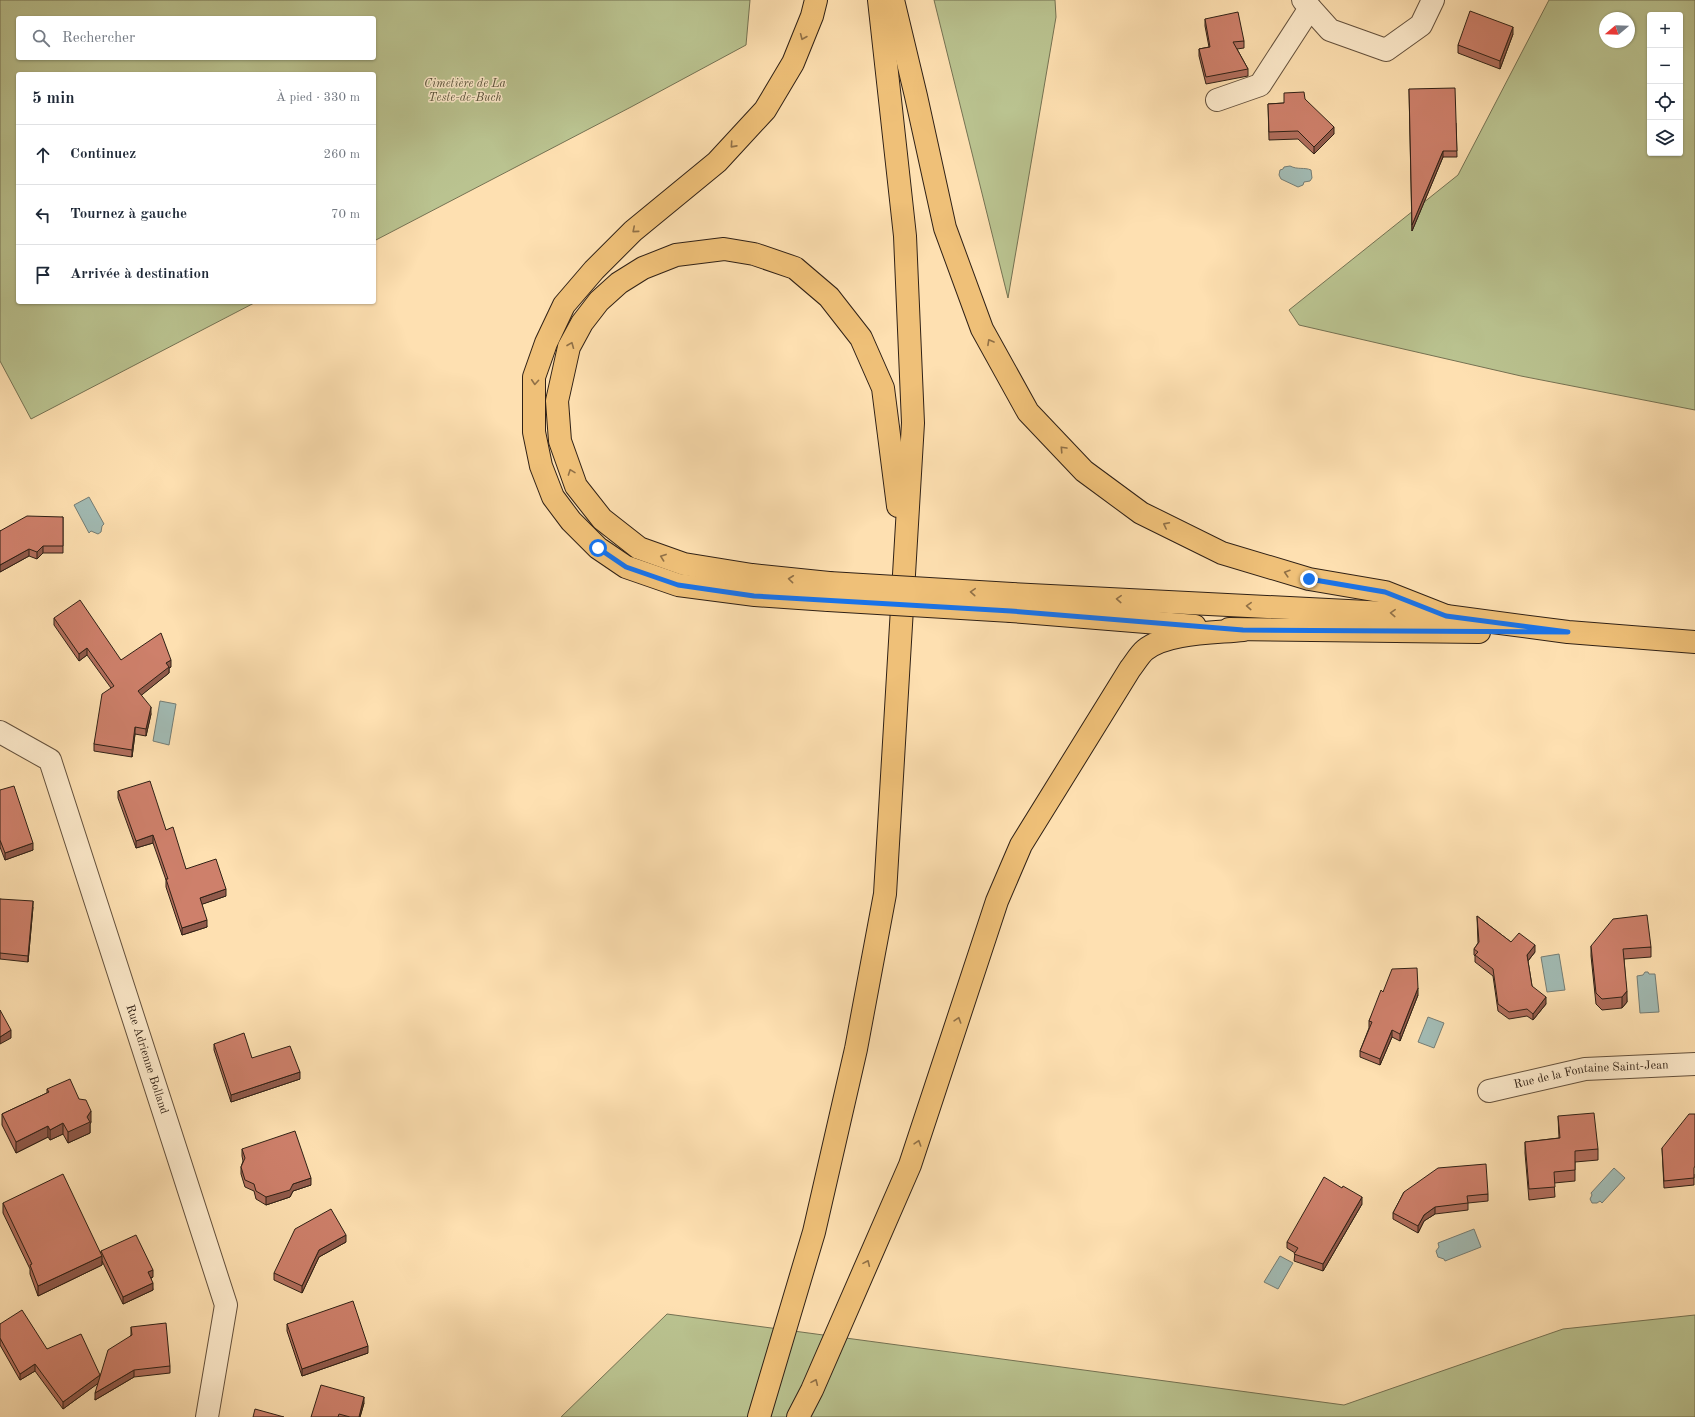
<!DOCTYPE html>
<html lang="fr">
<head>
<meta charset="utf-8">
<style>
  body { margin:0; font-family:"Old Standard TT",serif; background:#f2f2f3; color:#1f2937 }
  .controls { position:absolute; right:12px; top:12px; display:grid; overflow:hidden; border-radius:4px; box-shadow:0 1px 3px #0004 }
  .controls button { width:36px; height:36px; display:grid; place-items:center; padding:0; border:0; border-bottom:1px solid #e0e1e3; background:#fff; color:#1f2937; font:20px sans-serif }
  .compass { position:absolute; left:1599px; top:12px; width:36px; height:36px; border-radius:50%; background:#fff; box-shadow:0 1px 3px #0004; rotate:251deg }
  .stop { position:absolute; width:12px; height:12px; margin:-9px; border:3px solid #1a73e8; border-radius:50%; background:#fff }
  .stop.end { background:#1a73e8; border-color:#fff; box-shadow:0 1px 4px #0008 }
  .list { margin:0; padding:0; list-style:none }
  h2 { display:flex; justify-content:space-between; align-items:center; height:52px; margin:0; padding:0 16px; font-size:17px }
  h2 small { font-size:13px; font-weight:400; color:#747a83 }
  .list li { display:grid; grid-template-columns:26px 1fr auto; gap:12px; align-items:center; box-sizing:border-box; height:60px; padding:0 16px; border-top:1px solid #e0e1e3 }
  .list b { display:block; font-size:15px; white-space:nowrap }
  .list em { font-size:13px; font-style:normal; color:#747a83 }
  .icon { flex:none; width:22px; height:22px; fill:none; stroke:currentColor; stroke-width:2; stroke-linecap:round; stroke-linejoin:round }
  .map { position:relative; flex:none; width:1695px; height:1417px; overflow:hidden }
  .search { position:absolute; background:#fff; box-shadow:0 1px 3px #0004; left:16px; top:16px; width:360px; height:44px; display:flex; align-items:center; gap:10px; box-sizing:border-box; padding:0 14px; border-radius:4px; color:#747a83; font-size:15px }
  .panel { position:absolute; background:#fff; box-shadow:0 1px 3px #0004; left:16px; top:72px; width:360px; height:232px; border-radius:4px }
  .map>svg:first-child { display:block }
  .green { fill:#bac390; stroke:#757253; fill-rule:evenodd }
  .water { fill:#a2bbb4; stroke:#747d75 }
  .lines { fill:none; stroke-linecap:round; stroke-linejoin:round }
  .minor-casing { stroke:#64513d; stroke-width:24 }
  .major-casing { stroke:#302116; stroke-width:24 }
  .minor { stroke:#feebcc; stroke-width:22 }
  .major { stroke:#efc078; stroke-width:22 }
  .major-bridge-casing { stroke:#302116; stroke-width:24; stroke-linecap:butt }
  .major-bridge { stroke:#efc078; stroke-width:22 }
  .wall { fill:#b16e5c; stroke:#302116 }
  .shaded-wall { fill:#905a4b; stroke:#302116 }
  .building { fill:#ce806b; stroke:#302116 }
  .oneway { stroke:#907047 }
  .route { stroke:#1a73e8; stroke-width:5 }
  .labels { text-anchor:middle; dominant-baseline:central; stroke-width:3; stroke-linejoin:round; paint-order:stroke }
  .park-label { font-size:12px; font-style:italic; fill:#59523b; stroke:#feebcc }
  .street-label { font-size:12px; fill:#302116; stroke:#feebcc }
</style>
</head>
<body>
<div class="map">
<svg width="1695" height="1417" viewBox="0 0 1695 1417">
  <rect width="100%" height="100%" fill="#fee0b1"/>
  <filter id="stains"><feTurbulence type="fractalNoise" baseFrequency=".005" numOctaves="4"/><feColorMatrix values="0 0 0 0 .2 0 0 0 0 .09 0 0 0 0 .02 0 0 0 .5 -.17"/></filter>
  <radialGradient id="worn" r=".72"><stop offset=".6" stop-color="#630" stop-opacity="0"/><stop offset="1" stop-color="#630" stop-opacity=".3"/></radialGradient>
  <g class="green">
    <path d="M0,0H750L746,45L631,107L374,241V74H18V302H256L31,419L0,361ZM18,18H374V58H18Z"/>
    <polygon points="934,0 1055,0 1056,17 1008,298"/>
    <path d="M1549,0H1695V410L1521,376L1299,325L1289,310L1458,175ZM1650,15H1680V153H1650ZM1605,18H1629V42H1605Z"/>
    <polygon points="667,1314 1344,1405 1563,1329 1695,1315 1695,1417 561,1417"/>
  </g>
  <g class="water">
    <path d="M1290,166C1298,170 1304,167 1311,170L1312,178L1310,181L1304,182L1303,185L1298,187L1281,179L1279,175L1280,170L1283,169L1284,167Z"/>
    <polygon points="89,497 104,524 102,526 101,532 98,534 91,531 89,533 74,505"/>
    <polygon points="160,701 176,704 169,745 153,741"/>
    <polygon points="1559,954 1565,990 1547,992 1541,957"/>
    <polygon points="1645,972 1648,972 1649,974 1655,974 1659,1012 1640,1013 1637,976 1643,975"/>
    <polygon points="1428,1017 1444,1023 1434,1048 1418,1042"/>
    <polygon points="1614,1168 1625,1178 1602,1203 1600,1201 1597,1203 1592,1203 1590,1199 1592,1195 1591,1193"/>
    <polygon points="1474,1229 1481,1247 1445,1261 1444,1259 1438,1257 1436,1251 1439,1247 1438,1243"/>
    <polygon points="1280,1256 1293,1263 1278,1289 1264,1282"/>
  </g>
  <g class="lines">
    <g class="minor-casing">
      <g id="minor">
        <polyline points="1303,0 1330,30 1386,50 1421,25 1433,0"/>
        <polyline points="1217,100 1260,85 1310,8"/>
        <path id="s1" d="M0,732L50,760L226,1305L207,1417"/>
        <path id="s2" d="M1489,1091L1585,1069L1695,1064"/>
      </g>
    </g>
    <g class="major-casing">
      <g id="major">
        <polyline points="816,0 812,16 793,63 765,110 717,162 633,231 594,270 564,305 546,343 534,377 534,432 541,466 553,497 571,521 598,548 626,567 678,585 755,595 828,600"/>
        <polyline points="893,0 916,96 945,228 982,329 1028,412 1084,471 1141,513 1222,553 1309,579 1385,592 1446,616"/>
        <polyline points="829,583 752,575 684,564 639,548 602,519 576,486 560,441 557,401 569,347 582,323 599,301 619,283 643,268 676,255 724,249 754,254 795,268 829,297 861,338 883,388 898,506"/>
        <polyline points="1012,594 1446,616 1568,632 1695,642"/>
        <polyline points="1011,611 1195,626"/>
        <polyline points="1229,629 1479,632"/>
        <polyline points="759,1417 814,1232 856,1049 885,894 913,423 905,236 879,0"/>
        <path d="M798,1417L812,1390L910,1165L997,901L1021,845L1130,669C1135,663 1139,655 1145,650C1167,632 1215,633 1243,630"/>
      </g>
    </g>
    <use href="#minor" class="minor"/>
    <use href="#major" class="major"/>
    <g class="major-bridge-casing">
      <g id="major-bridge">
        <polyline points="829,583 1012,594"/>
        <polyline points="828,600 1011,611"/>
      </g>
    </g>
    <use href="#major-bridge" class="major-bridge"/>
  </g>
  <g class="wall">
    <polygon points="1205,19 1244,41 1244,48 1237,49 1248,69 1248,76 1206,84 1199,56 1199,49 1209,47 1205,26"/>
    <polygon points="1513,34 1500,69 1458,53 1458,45"/>
    <polygon points="1409,89 1456,123 1457,157 1443,157 1412,231"/>
    <polygon points="1305,99 1334,134 1314,154 1298,139 1269,140 1268,104 1284,103"/>
    <polygon points="63,517 63,553 43,553 37,559 29,556 0,572 0,531"/>
    <polygon points="54,618 121,660 171,667 169,668 169,673 141,695 151,714 146,736 135,734 132,757 94,751 94,744 111,688 87,655 79,661 54,625"/>
    <polygon points="0,790 33,850 5,860 0,847"/>
    <polygon points="118,791 166,830 186,869 226,896 202,904 207,927 182,935 166,887 166,880 153,843 136,848 118,798"/>
    <polygon points="0,899 33,907 28,962 0,959"/>
    <polygon points="1477,916 1511,942 1535,952 1528,961 1532,986 1546,1004 1533,1020 1527,1016 1509,1019 1498,1011 1493,976 1475,962 1475,956 1474,955 1474,949 1478,943"/>
    <polygon points="1591,946 1651,947 1651,957 1624,959 1627,1002 1622,1008 1602,1010 1596,1004 1591,956"/>
    <polygon points="1383,992 1418,995 1400,1041 1392,1037 1380,1065 1360,1057 1360,1051 1369,1028 1369,1021"/>
    <polygon points="214,1044 252,1058 300,1079 231,1102 214,1050"/>
    <polygon points="47,1089 79,1099 91,1122 90,1124 90,1133 68,1143 63,1134 50,1140 48,1137 16,1153 2,1125 2,1114 47,1093"/>
    <polygon points="1558,1116 1598,1149 1598,1160 1575,1162 1575,1181 1554,1183 1555,1197 1529,1200 1525,1153 1525,1142 1559,1138"/>
    <polygon points="1662,1148 1694,1174 1694,1185 1664,1188"/>
    <polygon points="242,1149 311,1185 293,1191 290,1197 266,1205 256,1199 254,1191 245,1187 241,1174 241,1167 243,1161 242,1156"/>
    <polygon points="1342,1188 1362,1204 1323,1271 1294,1261 1295,1253 1287,1248 1287,1242"/>
    <polygon points="1404,1192 1488,1194 1488,1201 1468,1203 1468,1210 1435,1214 1424,1221 1418,1233 1393,1219 1393,1213"/>
    <polygon points="3,1203 101,1253 101,1251 153,1277 151,1278 153,1290 123,1304 102,1261 102,1265 38,1296 30,1274 30,1269 3,1213"/>
    <polygon points="346,1242 319,1257 302,1293 274,1280 274,1273"/>
    <polygon points="0,1324 47,1349 100,1375 131,1335 131,1327 170,1366 170,1373 134,1377 95,1400 98,1383 63,1409 35,1371 20,1380 0,1345"/>
    <polygon points="287,1324 368,1353 302,1376 287,1331"/>
    <polygon points="364,1403 360,1417 311,1417"/>
  </g>
  <g class="shaded-wall">
    <polygon points="1513,27 1513,34 1500,69 1500,61"/>
    <polygon points="1334,127 1334,134 1314,154 1314,147"/>
    <polygon points="1443,151 1443,157 1412,231 1412,225"/>
    <polygon points="43,546 43,553 37,559 37,552"/>
    <polygon points="29,549 29,556 0,572 0,565"/>
    <polygon points="87,648 87,655 79,661 79,654"/>
    <polygon points="171,660 171,667 169,668 169,673 138,698 138,691 166,663"/>
    <polygon points="151,707 151,714 146,736 146,729"/>
    <polygon points="135,727 135,734 132,757 132,750"/>
    <polygon points="153,835 153,843 136,848 136,841"/>
    <polygon points="33,843 33,850 5,860 5,853"/>
    <polygon points="226,889 226,896 200,905 200,898"/>
    <polygon points="33,901 33,907 28,962 28,956"/>
    <polygon points="207,920 207,927 182,935 182,928"/>
    <polygon points="1535,945 1535,952 1527,962 1527,955"/>
    <polygon points="1418,988 1418,995 1400,1041 1400,1034"/>
    <polygon points="1627,991 1627,1002 1622,1008 1622,997"/>
    <polygon points="1546,997 1546,1004 1533,1020 1533,1014"/>
    <polygon points="11,1030 11,1038 0,1044 0,1037"/>
    <polygon points="1392,1030 1392,1037 1380,1065 1380,1059"/>
    <polygon points="300,1072 300,1079 231,1102 231,1095"/>
    <polygon points="91,1111 91,1122 90,1124 90,1133 68,1143 68,1132 87,1117"/>
    <polygon points="63,1123 63,1134 50,1140 50,1130"/>
    <polygon points="48,1126 48,1137 16,1153 16,1142"/>
    <polygon points="311,1178 311,1185 293,1191 290,1197 266,1205 266,1197 293,1184"/>
    <polygon points="1362,1197 1362,1204 1323,1271 1323,1264"/>
    <polygon points="1435,1207 1435,1214 1424,1221 1418,1233 1418,1226 1424,1215"/>
    <polygon points="346,1235 346,1242 319,1257 302,1293 302,1286 319,1250"/>
    <polygon points="102,1256 102,1265 38,1296 38,1286"/>
    <polygon points="153,1270 153,1277 148,1279 148,1272"/>
    <polygon points="153,1283 153,1290 123,1304 123,1297"/>
    <polygon points="368,1346 368,1353 302,1376 302,1369"/>
    <polygon points="35,1364 35,1371 20,1380 20,1374"/>
    <polygon points="134,1370 134,1377 95,1400 95,1393"/>
    <polygon points="100,1375 100,1382 63,1409 63,1402"/>
    <polygon points="364,1397 364,1403 360,1417 359,1417"/>
  </g>
  <g class="building">
    <polygon points="1470,11 1513,27 1500,61 1458,45"/>
    <polygon points="1238,12 1244,41 1233,42 1248,69 1206,77 1199,49 1210,47 1205,19"/>
    <polygon points="1455,88 1457,151 1443,151 1412,225 1409,89"/>
    <polygon points="1304,92 1305,99 1334,127 1314,147 1298,131 1269,132 1268,104 1284,103 1284,93"/>
    <polygon points="27,516 63,517 63,546 43,546 37,552 29,549 0,565 0,531"/>
    <polygon points="80,600 121,660 161,633 171,660 166,663 169,667 138,691 151,707 146,729 135,727 132,750 94,744 102,694 114,686 87,648 79,654 54,618"/>
    <polygon points="150,781 166,830 173,827 186,869 216,859 226,889 200,898 207,920 182,928 166,879 168,879 153,835 136,841 118,791"/>
    <polygon points="14,786 33,843 5,853 0,840 0,790"/>
    <polygon points="0,899 33,901 28,956 0,953"/>
    <polygon points="1647,915 1651,947 1623,949 1627,991 1622,997 1602,999 1596,993 1591,946 1613,919"/>
    <polygon points="1477,916 1511,942 1519,933 1535,945 1527,955 1532,986 1546,997 1533,1014 1527,1009 1509,1012 1498,1004 1493,969 1475,955 1478,952 1474,949 1479,942"/>
    <polygon points="1417,968 1418,988 1400,1034 1392,1030 1380,1059 1360,1051 1372,1022 1369,1021 1381,990 1383,992 1392,969"/>
    <polygon points="0,1010 11,1030 0,1037"/>
    <polygon points="244,1033 252,1058 290,1046 300,1072 231,1095 214,1044"/>
    <polygon points="70,1079 79,1099 86,1100 91,1111 87,1117 90,1122 68,1132 63,1123 50,1130 48,1126 16,1142 2,1114 49,1092 47,1089"/>
    <polygon points="1594,1113 1598,1149 1575,1151 1575,1170 1554,1172 1555,1187 1529,1189 1525,1142 1560,1138 1558,1116"/>
    <polygon points="1689,1114 1695,1114 1695,1166 1694,1168 1694,1178 1664,1181 1662,1148"/>
    <polygon points="295,1131 311,1178 293,1184 290,1190 266,1197 256,1191 254,1184 245,1180 241,1167 245,1158 242,1149"/>
    <polygon points="1486,1164 1488,1194 1467,1196 1468,1203 1435,1207 1424,1215 1418,1226 1393,1213 1404,1192 1438,1168"/>
    <polygon points="63,1174 102,1256 38,1286 30,1265 32,1264 3,1203"/>
    <polygon points="1324,1177 1342,1188 1343,1186 1362,1197 1323,1264 1294,1254 1298,1248 1287,1242"/>
    <polygon points="331,1209 346,1235 319,1250 302,1286 274,1273 295,1229"/>
    <polygon points="136,1235 153,1270 148,1272 153,1283 123,1297 101,1251"/>
    <polygon points="353,1301 368,1346 302,1369 287,1324"/>
    <polygon points="22,1310 47,1349 81,1334 100,1375 63,1402 35,1364 20,1374 0,1338 0,1324"/>
    <polygon points="166,1323 170,1366 134,1370 95,1393 108,1350 132,1335 131,1327"/>
    <polygon points="321,1385 364,1397 359,1417 350,1417 339,1414 338,1417 311,1417"/>
    <polygon points="255,1409 284,1417 253,1417"/>
  </g>
  <defs><path id="oneway-chevron" d="M-2-3.5L2.5 0L-2 3.5" fill="none" stroke-width="1.6" stroke-linecap="round" stroke-linejoin="round"/></defs>
  <g class="oneway">
    <use href="#oneway-chevron" transform="translate(803 37) rotate(113)"/>
    <use href="#oneway-chevron" transform="translate(733 145) rotate(132)"/>
    <use href="#oneway-chevron" transform="translate(635 230) rotate(139)"/>
    <use href="#oneway-chevron" transform="translate(990 342) rotate(-119)"/>
    <use href="#oneway-chevron" transform="translate(571 345) rotate(-68)"/>
    <use href="#oneway-chevron" transform="translate(535 382) rotate(94)"/>
    <use href="#oneway-chevron" transform="translate(1063 449) rotate(-133)"/>
    <use href="#oneway-chevron" transform="translate(571 472) rotate(-110)"/>
    <use href="#oneway-chevron" transform="translate(1166 525) rotate(-153)"/>
    <use href="#oneway-chevron" transform="translate(663 557) rotate(-160)"/>
    <use href="#oneway-chevron" transform="translate(1287 573) rotate(-163)"/>
    <use href="#oneway-chevron" transform="translate(791 579) rotate(-174)"/>
    <use href="#oneway-chevron" transform="translate(973 592) rotate(-176)"/>
    <use href="#oneway-chevron" transform="translate(1119 599) rotate(-177)"/>
    <use href="#oneway-chevron" transform="translate(1249 606) rotate(-177)"/>
    <use href="#oneway-chevron" transform="translate(1393 613) rotate(-177)"/>
    <use href="#oneway-chevron" transform="translate(958 1020) rotate(-72)"/>
    <use href="#oneway-chevron" transform="translate(918 1143) rotate(-72)"/>
    <use href="#oneway-chevron" transform="translate(867 1263) rotate(-66)"/>
    <use href="#oneway-chevron" transform="translate(815 1382) rotate(-66)"/>
  </g>
  <g class="lines">
    <polyline class="route" points="598,548 626,567 678,585 754,596 1011,611 1243,630 1568,632 1446,616 1385,592 1309,579"/>
  </g>
  <g class="labels">
    <g class="park-label">
      <text x="465" y="84">Cimetière de La<tspan x="465" dy="14">Teste-de-Buch</tspan></text>
    </g>
    <g class="street-label">
      <text stroke="none"><textPath href="#s1" startOffset="372">Rue Adrienne Bolland</textPath></text>
      <text stroke="none"><textPath href="#s2" startOffset="104">Rue de la Fontaine Saint-Jean</textPath></text>
    </g>
  </g>
  <rect width="100%" height="100%" filter="url(#stains)"/>
  <rect width="100%" height="100%" fill="url(#worn)"/>
</svg>
<div class="controls">
<button>+</button>
<button>−</button>
<button><svg class="icon" aria-label="locate" viewBox="0 0 24 24"><circle cx="12" cy="12" r="6"/><path d="M12 2v4M12 18v4M2 12h4M18 12h4"/></svg></button>
<button><svg class="icon" aria-label="layers" viewBox="0 0 24 24"><path d="M12 4l9 5-9 5-9-5zM3 14l9 5 9-5"/></svg></button>
</div>
<svg class="compass" viewBox="-18 -18 36 36"><path d="M0-13l5 13h-10z" fill="#e53935"/><path d="M0 13l5-13h-10z" fill="#747a83"/></svg>
<div class="stop" style="left:598px;top:548px"></div>
<div class="stop end" style="left:1309px;top:579px"></div>
<div class="search"><svg class="icon" aria-label="search" viewBox="0 0 24 24"><circle cx="10" cy="10" r="6"/><path d="M15 15l6 6"/></svg>Rechercher</div>
<section class="panel">
<h2>5 min<small>À pied · 330 m</small></h2>
<ul class="list">
<li><svg class="icon" aria-label="ahead" viewBox="0 0 24 24"><path d="M12 20V5M6 11l6-6 6 6"/></svg><div><b>Continuez</b></div><em>260 m</em></li>
<li><svg class="icon" aria-label="left" viewBox="0 0 24 24"><path d="M17 20v-9H6M10 6l-5 5 5 5"/></svg><div><b>Tournez à gauche</b></div><em>70 m</em></li>
<li><svg class="icon" aria-label="arrive" viewBox="0 0 24 24"><path d="M6 21V4h12l-3 4 3 4H6"/></svg><div><b>Arrivée à destination</b></div></li>
</ul>
</section>
</div>
</body>
</html>
